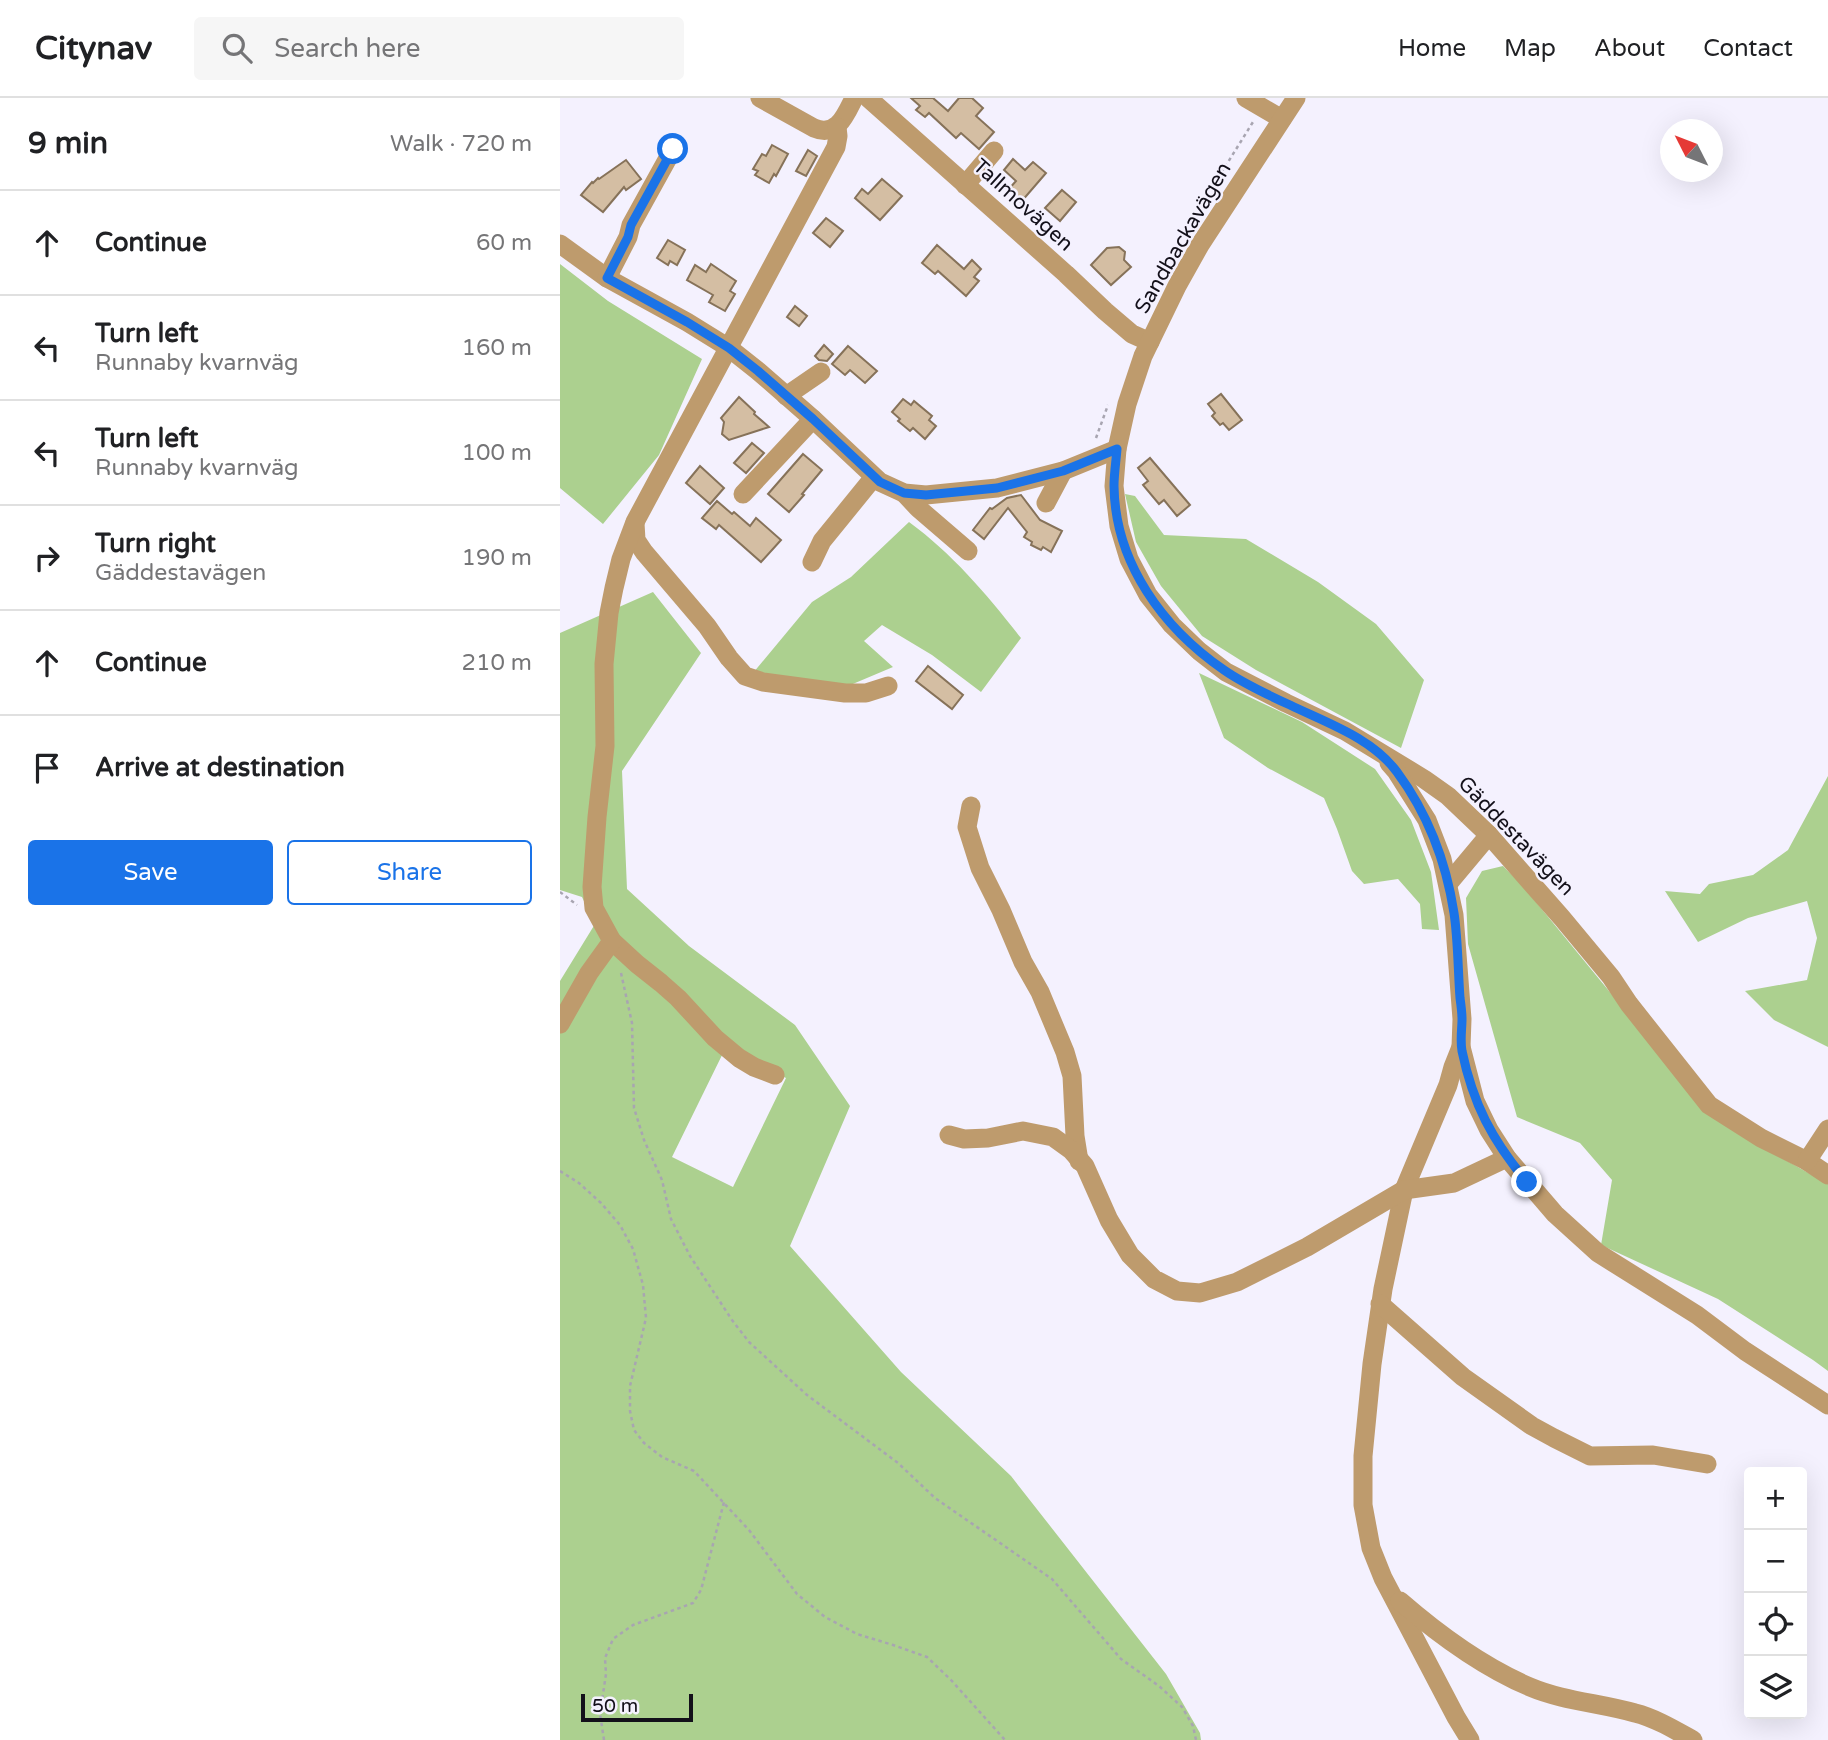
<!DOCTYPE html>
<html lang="en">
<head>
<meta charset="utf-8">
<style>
  body { margin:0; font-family:"Varela Round",sans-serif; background:#f6f6f6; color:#202124 }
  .controls { position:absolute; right:21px; bottom:21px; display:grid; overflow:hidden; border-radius:7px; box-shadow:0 7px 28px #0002 }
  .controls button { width:63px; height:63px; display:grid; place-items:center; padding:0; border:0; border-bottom:2px solid #e0e0e0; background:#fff; color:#202124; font:35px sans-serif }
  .compass { position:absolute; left:1100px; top:21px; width:63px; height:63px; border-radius:50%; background:#fff; box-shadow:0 7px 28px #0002; rotate:312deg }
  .scale { position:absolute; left:21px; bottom:18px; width:112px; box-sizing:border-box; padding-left:7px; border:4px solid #13101a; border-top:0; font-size:19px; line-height:24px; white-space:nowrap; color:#13101a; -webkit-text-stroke:5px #f4f1fe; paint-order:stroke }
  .stop { position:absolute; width:21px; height:21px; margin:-16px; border:5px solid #1a73e8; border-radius:50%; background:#fff }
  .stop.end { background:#1a73e8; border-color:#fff; box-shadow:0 2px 7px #0008 }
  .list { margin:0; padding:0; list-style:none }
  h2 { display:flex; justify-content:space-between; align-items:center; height:91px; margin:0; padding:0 28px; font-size:30px }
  h2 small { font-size:23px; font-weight:400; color:#757577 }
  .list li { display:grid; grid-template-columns:46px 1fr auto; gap:21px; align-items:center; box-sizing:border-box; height:105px; padding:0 28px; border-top:2px solid #e0e0e0 }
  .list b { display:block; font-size:26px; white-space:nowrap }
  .list p { margin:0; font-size:23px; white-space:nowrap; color:#757577 }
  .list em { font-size:23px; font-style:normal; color:#757577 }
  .actions { display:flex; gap:14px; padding:21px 28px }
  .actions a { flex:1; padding:16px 0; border:2px solid #1a73e8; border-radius:7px; text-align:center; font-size:24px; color:#1a73e8 }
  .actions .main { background:#1a73e8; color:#fff }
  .icon { flex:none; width:38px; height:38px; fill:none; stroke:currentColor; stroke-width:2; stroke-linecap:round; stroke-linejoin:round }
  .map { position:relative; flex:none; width:1268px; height:1642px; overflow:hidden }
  header { display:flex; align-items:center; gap:42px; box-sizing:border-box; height:98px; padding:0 35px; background:#fff; border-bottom:2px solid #e0e0e0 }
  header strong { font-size:33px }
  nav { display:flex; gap:38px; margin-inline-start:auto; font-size:24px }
  .search { width:490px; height:63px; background:#f6f6f6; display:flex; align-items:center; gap:18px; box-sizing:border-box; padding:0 24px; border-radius:7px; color:#757577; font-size:26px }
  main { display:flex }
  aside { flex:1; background:#fff }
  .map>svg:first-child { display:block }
  .green { fill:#acd08f; fill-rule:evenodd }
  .building { fill:#d4bea3; stroke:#867259; stroke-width:2 }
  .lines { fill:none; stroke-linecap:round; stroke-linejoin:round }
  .path { stroke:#a8a5b1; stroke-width:2.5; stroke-dasharray:3.5 3.5; stroke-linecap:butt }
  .minor { stroke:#be9b6d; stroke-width:19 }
  .route { stroke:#1a73e8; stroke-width:9 }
  .labels { text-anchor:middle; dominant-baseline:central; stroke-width:5; stroke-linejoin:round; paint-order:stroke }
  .street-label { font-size:21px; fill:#13101a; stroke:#f4f1fe }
</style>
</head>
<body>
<header>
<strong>Citynav</strong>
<div class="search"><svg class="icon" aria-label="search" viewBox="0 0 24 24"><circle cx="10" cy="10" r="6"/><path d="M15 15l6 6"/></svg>Search here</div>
<nav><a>Home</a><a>Map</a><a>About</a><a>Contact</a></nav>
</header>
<main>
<aside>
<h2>9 min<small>Walk · 720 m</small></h2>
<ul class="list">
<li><svg class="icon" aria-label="ahead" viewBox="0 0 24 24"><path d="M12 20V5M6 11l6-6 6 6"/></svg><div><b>Continue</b></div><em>60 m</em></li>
<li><svg class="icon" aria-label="left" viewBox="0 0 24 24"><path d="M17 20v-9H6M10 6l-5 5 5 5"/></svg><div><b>Turn left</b><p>Runnaby kvarnväg</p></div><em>160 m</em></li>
<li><svg class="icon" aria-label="left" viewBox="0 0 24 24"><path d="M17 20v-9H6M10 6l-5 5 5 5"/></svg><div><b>Turn left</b><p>Runnaby kvarnväg</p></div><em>100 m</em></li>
<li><svg class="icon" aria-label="right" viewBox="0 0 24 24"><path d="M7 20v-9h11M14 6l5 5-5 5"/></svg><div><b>Turn right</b><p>Gäddestavägen</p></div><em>190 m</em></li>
<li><svg class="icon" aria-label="ahead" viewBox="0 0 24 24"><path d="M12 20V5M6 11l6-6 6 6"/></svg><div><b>Continue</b></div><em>210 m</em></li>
<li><svg class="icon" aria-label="arrive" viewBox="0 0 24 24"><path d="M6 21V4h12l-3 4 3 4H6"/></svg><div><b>Arrive at destination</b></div></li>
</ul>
<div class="actions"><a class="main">Save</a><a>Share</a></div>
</aside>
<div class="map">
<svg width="1268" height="1642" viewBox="0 0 1268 1642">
  <rect width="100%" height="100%" fill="#f4f1fe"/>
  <g class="green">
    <polygon points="0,166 48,203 142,261 99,357 43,426 0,390"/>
    <polygon points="565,396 575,398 604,437 686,441 758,484 816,526 864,582 841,650 696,572 642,538 601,488 576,444"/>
    <path d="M349,424C393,456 428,498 461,540L421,594L372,557L322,527L304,543L333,569L288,588L193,575L252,504L291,479Z"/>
    <path d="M93,494L141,555L62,673L67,791L129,848L235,927L290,1008L230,1148L341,1274L451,1378L606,1576L640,1635L641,1642H0V883L35,826L22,799L0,792V535ZM165,951L226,980L173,1089L112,1059Z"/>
    <polygon points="639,575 742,624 815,671 851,722 871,774 879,832 862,831 860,806 838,781 804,786 792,773 777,731 764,700 708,670 664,640"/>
    <polygon points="1268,678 1268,949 1214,922 1185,893 1247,882 1257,840 1247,803 1188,820 1138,844 1105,793 1140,796 1149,786 1193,777 1228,752"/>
    <polygon points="943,768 962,787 1067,915 1183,1038 1268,1086 1268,1273 1253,1262 1158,1201 1041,1147 1052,1082 1020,1045 957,1019 908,846 906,800 922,773"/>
  </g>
  <g class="building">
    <polygon points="351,0 373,0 388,13 399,0 412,0 423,10 416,18 434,34 419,51 401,35 396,40 369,15 365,19 356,12 360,8"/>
    <polygon points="212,47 228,56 216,78 214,76 209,85 195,77 198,73 193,71 202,56 206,58"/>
    <polygon points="248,52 257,58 246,78 236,73"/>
    <polygon points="453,61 465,72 473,64 486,75 461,104 448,92 456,83 444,72"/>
    <polygon points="66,62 81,81 66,92 64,89 43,114 21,97 32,84 33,85 38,80 39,81"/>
    <polygon points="322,81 342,98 320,122 295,100 302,91 308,96"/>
    <polygon points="502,92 516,104 500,123 485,110"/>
    <polygon points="266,120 283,133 270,149 253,135"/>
    <polygon points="108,142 125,152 117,167 110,163 108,167 97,160"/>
    <polygon points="377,147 404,171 412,162 421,171 414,179 419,183 406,198 378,173 375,176 362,165"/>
    <polygon points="559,149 565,154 564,162 571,169 551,187 531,167 547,150"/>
    <polygon points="151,166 176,183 170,193 175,196 165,213 149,204 153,197 127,182 135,167 146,174"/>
    <polygon points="235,208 247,218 239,228 227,219"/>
    <polygon points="264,247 273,256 267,263 259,262 255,258"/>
    <polygon points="288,248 317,273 305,285 290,272 285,277 272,266"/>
    <polygon points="661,296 682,322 669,332 663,325 660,327 652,318 655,315 648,306"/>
    <polygon points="179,299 195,314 194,316 209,329 169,342 162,336 164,324 161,320"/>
    <polygon points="343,301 351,307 354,303 372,318 369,322 376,328 365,341 353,330 350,333 338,323 340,321 332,314"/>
    <polygon points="192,345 204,355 186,375 174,365"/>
    <polygon points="243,356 262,372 242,396 244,397 229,414 208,396"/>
    <polygon points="590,360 630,407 617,418 604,402 599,406 583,387 588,383 578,370"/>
    <polygon points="140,368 164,390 150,406 126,385"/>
    <polygon points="461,397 480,422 502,433 491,454 483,449 481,452 471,447 472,444 464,439 467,434 448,410 424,441 413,432 430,410 432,411 447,400"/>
    <polygon points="157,403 172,416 174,414 190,428 196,420 221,442 201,464 159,427 156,431 142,420"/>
    <polygon points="368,568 403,597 392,611 356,583"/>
  </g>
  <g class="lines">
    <g class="path">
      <polyline points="633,123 650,93 693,24"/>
      <polyline points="536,340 548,307"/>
      <polyline points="0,794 17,807"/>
      <polyline points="61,875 72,925 74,1010 84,1042 102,1082 111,1121 130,1158 172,1222 189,1244 247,1297 338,1365 375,1400 492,1481 561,1561 599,1588 622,1609 633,1628 636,1642"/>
      <polyline points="0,1073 19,1085 41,1105 60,1127 73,1151 83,1187 86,1220 70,1288 70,1313 74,1332 84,1345 102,1359 134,1373 189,1432 237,1496 265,1519 297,1536 333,1547 367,1559 391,1582 445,1642"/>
      <polyline points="44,1642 40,1616 46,1576 45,1560 53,1541 73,1527 133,1505 141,1492 164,1404"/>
    </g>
    <g class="minor">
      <path d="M200,0L254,30C277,40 286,16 294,0"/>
      <polyline points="308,0 506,176 545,213 572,236 590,244"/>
      <polyline points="686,0 722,21"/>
      <polyline points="736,0 640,147 617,188 583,258 567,306 557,351 554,388 559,428 569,461 588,497 612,527 639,553 666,574 726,605 785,633 864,681 888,698 929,737 1002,820 1051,879 1069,906 1149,1007 1201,1040 1247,1063 1268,1077"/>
      <polyline points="405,87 434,53"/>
      <polyline points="0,146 47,180 127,224 169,250 198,273 253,321 320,384 344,395 366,397 437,390 503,373 557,351"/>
      <polyline points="47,180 68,139 71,127 113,51"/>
      <polyline points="226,298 261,274"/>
      <polyline points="344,395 358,410 408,453"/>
      <polyline points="183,396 253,321"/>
      <polyline points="486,405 503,373"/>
      <polyline points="75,425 76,442 84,454 147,528 169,560 185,578 203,584 285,595 306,595 328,588"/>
      <polyline points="252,464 262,443 314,379"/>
      <polyline points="829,665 836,673 867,722 882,761 894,817 902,921 901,949 915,1003 929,1032 947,1060 995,1116 1038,1155 1137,1217 1185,1253 1268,1307"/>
      <polyline points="411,708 407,729 420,770 441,812 463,864 480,894 505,954 512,978 515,1038 519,1063"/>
      <polyline points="888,786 929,737"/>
      <polyline points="52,843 77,866 101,885 118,900 155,940 179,960 194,969 215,977"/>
      <polyline points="0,926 29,875 52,843 34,810 32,789 37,719 45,648 44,566 49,515 54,490 61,461 75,424 276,49 278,38 277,29"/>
      <polyline points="901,949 893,969 888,987 844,1092 823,1191 812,1266 803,1358 803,1407 811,1450 823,1480 896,1619 910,1642"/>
      <polyline points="389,1037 404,1041 428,1040 463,1033 493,1039 511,1052 525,1068 549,1122 570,1157 594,1181 617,1193 640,1195 677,1184 747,1149 844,1092 894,1085 947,1060"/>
      <polyline points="1247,1063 1268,1031"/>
      <polyline points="820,1206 903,1279 972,1328 994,1340 1030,1358 1093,1357 1147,1366"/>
      <path d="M840,1503C878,1536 923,1569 970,1589C1003,1603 1040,1605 1075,1615C1095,1620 1115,1632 1133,1642"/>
    </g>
  </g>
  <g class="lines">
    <path class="route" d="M113,51L71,127L68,139L47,180L127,224L169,250L198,273L253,321L320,384L344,395L366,397L437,390L503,373L557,351C556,364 554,376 554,388C555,465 603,530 664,572C684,586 708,597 730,607C767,625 812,640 837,674C868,716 886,763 894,815C898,841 898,873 900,900C901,907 902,914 902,921C902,931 900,942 902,953C913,1006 932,1042 967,1084"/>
  </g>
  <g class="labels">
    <g class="street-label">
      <text transform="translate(463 107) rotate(42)">Tallmovägen</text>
      <text transform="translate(623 140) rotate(-60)">Sandbackavägen</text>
      <text transform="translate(956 738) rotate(46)">Gäddestavägen</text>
    </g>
  </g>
</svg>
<div class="controls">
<button>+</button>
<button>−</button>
<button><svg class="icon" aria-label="locate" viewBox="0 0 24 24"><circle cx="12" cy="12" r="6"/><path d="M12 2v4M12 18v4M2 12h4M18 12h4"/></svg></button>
<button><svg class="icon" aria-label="layers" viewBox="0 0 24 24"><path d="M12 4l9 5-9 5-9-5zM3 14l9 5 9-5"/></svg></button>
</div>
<svg class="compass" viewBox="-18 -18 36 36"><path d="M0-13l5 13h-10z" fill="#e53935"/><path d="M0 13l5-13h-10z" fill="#757577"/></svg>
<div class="scale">50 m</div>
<div class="stop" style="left:113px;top:51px"></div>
<div class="stop end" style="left:967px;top:1084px"></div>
</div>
</main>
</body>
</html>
